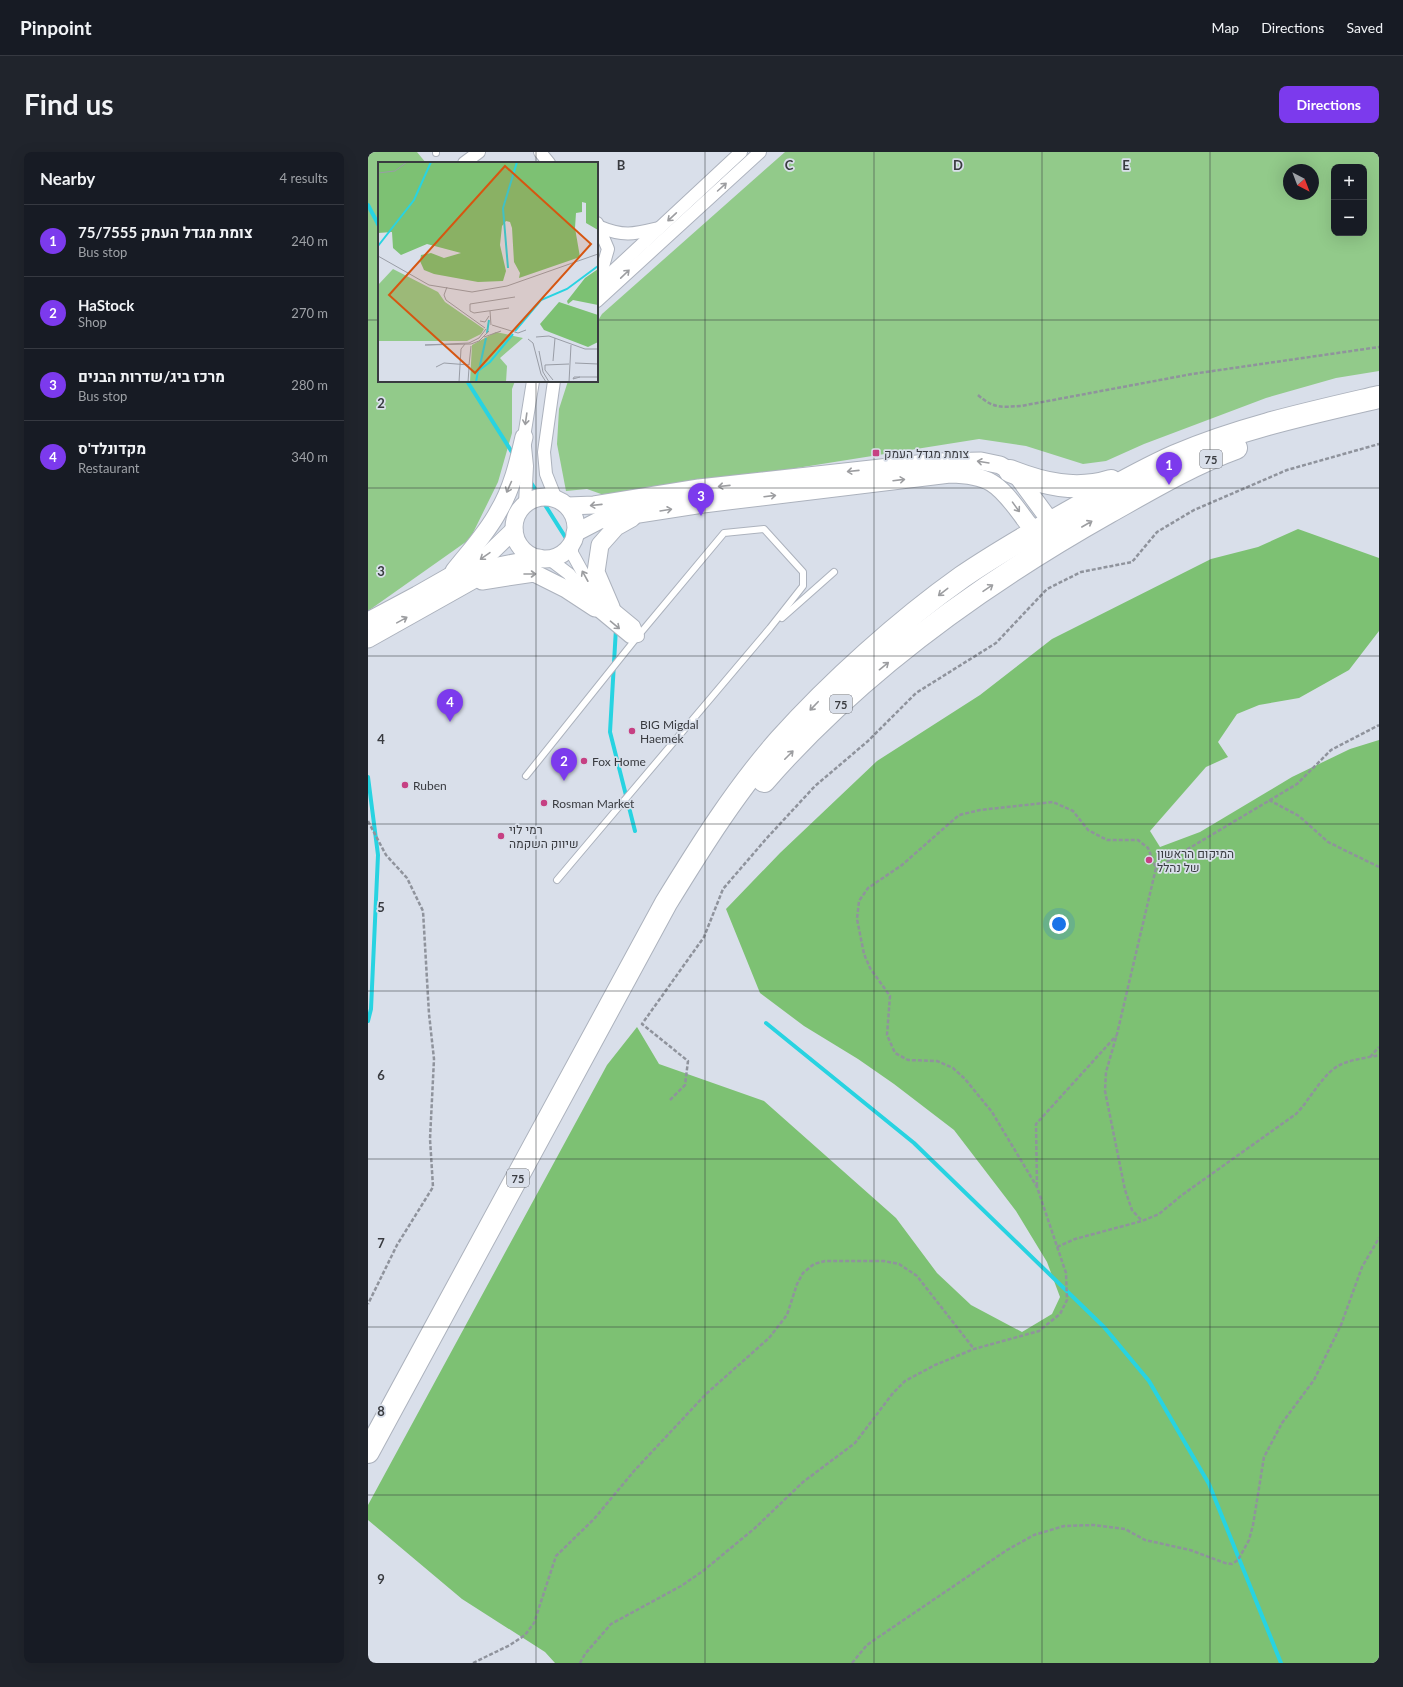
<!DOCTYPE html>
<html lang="en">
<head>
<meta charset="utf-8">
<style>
  body { margin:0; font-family:Lato,Heebo,sans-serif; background:#20242c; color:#f1f3f6 }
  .controls { position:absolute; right:12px; top:12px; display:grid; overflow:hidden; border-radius:8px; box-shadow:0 4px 16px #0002 }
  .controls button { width:36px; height:36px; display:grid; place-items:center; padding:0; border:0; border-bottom:1px solid #363941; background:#171b24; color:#f1f3f6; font:20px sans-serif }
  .compass { position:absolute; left:915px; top:12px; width:36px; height:36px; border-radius:50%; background:#171b24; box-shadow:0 4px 16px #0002; rotate:138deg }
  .you { position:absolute; left:691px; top:772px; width:14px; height:14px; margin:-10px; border:3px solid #fff; border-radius:50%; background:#1a73e8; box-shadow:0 0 0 6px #1a73e833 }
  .badge { display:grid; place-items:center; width:26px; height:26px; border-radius:50%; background:#7c3aed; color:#fff; font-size:13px; font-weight:700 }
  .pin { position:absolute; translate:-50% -33px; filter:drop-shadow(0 1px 2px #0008) }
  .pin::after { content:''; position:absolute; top:21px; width:14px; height:12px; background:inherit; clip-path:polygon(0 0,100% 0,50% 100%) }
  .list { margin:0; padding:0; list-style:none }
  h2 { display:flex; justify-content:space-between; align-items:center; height:52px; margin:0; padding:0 16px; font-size:17px }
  h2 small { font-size:13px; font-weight:400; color:#9ea1a6 }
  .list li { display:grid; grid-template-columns:26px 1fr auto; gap:12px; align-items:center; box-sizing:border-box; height:72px; padding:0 16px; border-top:1px solid #363941 }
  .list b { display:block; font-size:15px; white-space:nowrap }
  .list p { margin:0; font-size:13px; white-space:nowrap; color:#9ea1a6 }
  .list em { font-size:13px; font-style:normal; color:#9ea1a6 }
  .map { position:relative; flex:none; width:1011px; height:1511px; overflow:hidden; border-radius:8px }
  header { display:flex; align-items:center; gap:24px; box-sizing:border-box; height:56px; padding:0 20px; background:#171b24; border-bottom:1px solid #363941 }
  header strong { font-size:19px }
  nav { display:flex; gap:22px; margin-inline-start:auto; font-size:14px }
  .intro { display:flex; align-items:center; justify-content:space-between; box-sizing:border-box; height:96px; padding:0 24px }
  h1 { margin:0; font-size:28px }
  .button { padding:10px 18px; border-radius:8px; background:#7c3aed; color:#fff; font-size:14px; font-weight:700 }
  main { display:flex; gap:24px; padding:0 24px }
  aside { flex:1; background:#171b24; border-radius:8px; box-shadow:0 4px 16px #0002 }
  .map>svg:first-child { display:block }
  .green { fill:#92ca8a; fill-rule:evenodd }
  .forest { fill:#7dc173 }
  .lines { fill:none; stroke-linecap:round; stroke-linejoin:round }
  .stream { stroke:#28d3e1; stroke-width:4 }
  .lane-casing { stroke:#acb2bd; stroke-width:8 }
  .street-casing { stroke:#acb2bd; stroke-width:14 }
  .secondary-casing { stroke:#acb2bd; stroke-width:19 }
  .highway-casing { stroke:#acb2bd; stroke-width:24 }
  .path { stroke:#8f939c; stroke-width:2.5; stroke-dasharray:4 2; stroke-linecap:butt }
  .lane { stroke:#fff; stroke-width:6 }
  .street { stroke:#fff; stroke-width:12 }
  .secondary { stroke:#fff; stroke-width:17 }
  .highway { stroke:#fff; stroke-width:22 }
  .oneway { stroke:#9c9da0 }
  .grid { fill:none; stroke:#393b40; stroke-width:1; stroke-opacity:0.55 }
  .poi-dot { fill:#c64083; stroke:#d9dfea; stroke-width:1.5 }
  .labels { text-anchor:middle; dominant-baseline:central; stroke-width:3.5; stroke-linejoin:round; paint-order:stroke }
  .shield { fill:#d9dfea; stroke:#696c73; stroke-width:1 }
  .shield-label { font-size:11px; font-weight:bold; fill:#393b40 }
  .poi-label { font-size:12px; fill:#393b40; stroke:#d9dfea; text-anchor:start }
  .inset-river { fill:none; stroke:#28d3e1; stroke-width:2 }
  .inset-road { fill:none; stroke:#999da6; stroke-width:1 }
  .view { fill:#d65611; fill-opacity:0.15; stroke:#d65611; stroke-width:2 }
  .inset-edge { fill:none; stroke:#393b40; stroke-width:2 }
  .grid-label { font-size:13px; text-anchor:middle; font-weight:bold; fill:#393b40; stroke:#d9dfea; stroke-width:3.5; stroke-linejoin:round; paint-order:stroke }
</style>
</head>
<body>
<header>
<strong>Pinpoint</strong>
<nav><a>Map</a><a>Directions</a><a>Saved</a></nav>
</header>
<div class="intro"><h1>Find us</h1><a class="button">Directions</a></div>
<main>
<aside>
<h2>Nearby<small>4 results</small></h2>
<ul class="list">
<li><span class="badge">1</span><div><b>צומת מגדל העמק 75/7555</b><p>Bus stop</p></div><em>240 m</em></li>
<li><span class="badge">2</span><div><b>HaStock</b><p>Shop</p></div><em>270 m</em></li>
<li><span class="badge">3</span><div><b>מרכז ביג/שדרות הבנים</b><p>Bus stop</p></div><em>280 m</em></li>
<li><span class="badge">4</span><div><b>מקדונלד'ס</b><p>Restaurant</p></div><em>340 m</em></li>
</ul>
</aside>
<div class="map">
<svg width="1011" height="1511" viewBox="0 0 1011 1511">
  <rect width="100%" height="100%" fill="#d9dfea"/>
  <g class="green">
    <polygon points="0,0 49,0 58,11 11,11 11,229 147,229 144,237 144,281 130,330 102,387 0,459"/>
    <path d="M417,0H1011V219L968,226L898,246L776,292L738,309L715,312L658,294L611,287L272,341L233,342L219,337L198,339L189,292L191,257L200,229H229V170L234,162ZM966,15H996V81H966ZM921,18H945V42H921Z"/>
  </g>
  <polygon class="forest" points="930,377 1011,406 1011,479 981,518 931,546 891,553 869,562 850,590 860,605 838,615 782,679 792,695 832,680 924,625 982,597 1011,588 1011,1511 187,1511 177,1500 94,1447 0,1368 0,1353 239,913 269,875 291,912 396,949 528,1066 569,1121 603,1153 654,1180 684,1162 692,1145 679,1110 648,1059 586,978 526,932 490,907 436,874 392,841 358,757 412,701 509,609 612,543 684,487 843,407 890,395"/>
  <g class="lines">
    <g class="stream">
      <polyline points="0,53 11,74"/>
      <polyline points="99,229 147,305"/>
      <polyline points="162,329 201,391"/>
      <polyline points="248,476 242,580 267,679"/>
      <polyline points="0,625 10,703 3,857 0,869"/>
      <polyline points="398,871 546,991 736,1175 781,1229 841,1332 913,1511"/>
    </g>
    <g class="lane-casing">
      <g id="lane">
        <polyline points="68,0 68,1"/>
        <polyline points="414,466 466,420"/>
        <polyline points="158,624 270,484 356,381 396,377 435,420 435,434 402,476 189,728"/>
      </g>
    </g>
    <g class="street-casing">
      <g id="street">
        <polyline points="172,0 181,11"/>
        <polyline points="96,11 111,0"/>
        <polyline points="229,71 240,97 230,132"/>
        <path d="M232,75C256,85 266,82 291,76"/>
        <polyline points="229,134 373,0"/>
        <polyline points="229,149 392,0"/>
        <polyline points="186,229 176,300 178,322 188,347"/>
        <polyline points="157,351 159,314 156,285 165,229"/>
        <polyline points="180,406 201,422 227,456 262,485 270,484 266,474 226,441 204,401 204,390"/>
      </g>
    </g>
    <g class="secondary-casing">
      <g id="secondary">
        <circle cx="177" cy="376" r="31"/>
        <polyline points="200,354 226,353 331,336 567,310 613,309 632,313 642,319 650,325 683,370 684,382"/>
        <path d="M207,381L232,368L335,352L582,322C621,323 630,331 653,362C660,372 666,380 676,386"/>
        <path d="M86,419C101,400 119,381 130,360C144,337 150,311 156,285"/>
        <polyline points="114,429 166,421 198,437 227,456"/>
        <polyline points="243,455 228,420 232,393 248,375 264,366"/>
        <polyline points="0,469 49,443 121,402 146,378"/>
        <polyline points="0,487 130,414 171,406"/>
      </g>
    </g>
    <g class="highway-casing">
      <g id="highway">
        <path d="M642,319C675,332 708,340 743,329"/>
        <path d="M396,629C492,519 615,431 741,360C782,337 824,312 868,296"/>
        <path d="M0,1300L298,751C333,694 368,638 412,588C463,531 532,469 594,425C632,399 671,377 710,355C742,337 773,319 807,304C872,276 942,261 1011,245"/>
      </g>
    </g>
    <g class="path">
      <path d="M610,243C626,257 633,255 653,254L824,222L1011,195"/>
      <polyline points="901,648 931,664 960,690 1011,715"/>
      <polyline points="0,669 18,703 39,726 55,759 61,862 66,907 62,987 65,1035 29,1093 0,1152"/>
      <polyline points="788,716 929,632 963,598 1011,573"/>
      <polyline points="1002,905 1011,895"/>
      <polyline points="302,948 317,933 320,909 274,872 336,785 355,737 398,687 447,634 500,589 548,541 628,491 679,437 713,420 764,410 789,380 826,358 919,318 1011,292"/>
      <polyline points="669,1034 668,972 748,884"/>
      <path d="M689,1095L707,1087L774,1069L791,1062L814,1043L928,962C942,948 956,919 974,912C985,907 999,906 1011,903"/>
      <polyline points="105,1511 142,1493 157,1483 166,1471 188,1404 226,1367 266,1319 338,1242 401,1186 419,1163 429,1132 435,1121 446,1112 457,1109 516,1109 531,1112 549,1124 606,1197"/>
      <polyline points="212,1511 217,1502 243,1472 313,1434 335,1419 387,1376 435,1330 487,1291 525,1241 537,1229 567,1213 606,1197 671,1179 692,1162 699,1148 698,1121 669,1035 624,960 597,927 585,916 569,909 540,908 527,901 519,883 522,844 502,816 496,802 489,767 491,749 500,736 534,713 591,663 612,658 685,650 705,659 720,678 739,688 770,688 780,696 788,716 749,882 738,920 737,939 757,1038 764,1058 774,1069"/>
      <polyline points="484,1511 499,1493 512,1484 639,1398 666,1383 696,1374 726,1373 757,1377 777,1388 822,1398 857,1411 864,1412 870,1408 881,1388 885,1373 896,1305 914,1271 946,1228 973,1173 994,1115 1011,1086"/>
    </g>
    <use href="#lane" class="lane"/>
    <use href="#street" class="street"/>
    <use href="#secondary" class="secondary"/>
    <use href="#highway" class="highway"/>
  </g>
  <defs><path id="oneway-shaft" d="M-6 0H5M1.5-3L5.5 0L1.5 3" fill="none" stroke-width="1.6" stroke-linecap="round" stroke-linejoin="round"/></defs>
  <g class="oneway">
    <use href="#oneway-shaft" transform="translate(354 35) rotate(-42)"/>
    <use href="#oneway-shaft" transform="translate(304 65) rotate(137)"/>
    <use href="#oneway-shaft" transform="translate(257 122) rotate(-44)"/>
    <use href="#oneway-shaft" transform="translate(158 267) rotate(98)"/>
    <use href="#oneway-shaft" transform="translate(615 310) rotate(-171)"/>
    <use href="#oneway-shaft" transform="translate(485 319) rotate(174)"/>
    <use href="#oneway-shaft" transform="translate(531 328) rotate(-7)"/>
    <use href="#oneway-shaft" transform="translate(356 334) rotate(174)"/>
    <use href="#oneway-shaft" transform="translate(141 335) rotate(114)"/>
    <use href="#oneway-shaft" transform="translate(402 344) rotate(-7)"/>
    <use href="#oneway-shaft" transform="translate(228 353) rotate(174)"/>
    <use href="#oneway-shaft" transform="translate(648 355) rotate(54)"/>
    <use href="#oneway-shaft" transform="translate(298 358) rotate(-9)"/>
    <use href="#oneway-shaft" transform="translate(719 372) rotate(-30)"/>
    <use href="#oneway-shaft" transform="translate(117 404) rotate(145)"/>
    <use href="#oneway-shaft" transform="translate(162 422)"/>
    <use href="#oneway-shaft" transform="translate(217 424) rotate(-119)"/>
    <use href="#oneway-shaft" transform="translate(620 436) rotate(-34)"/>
    <use href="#oneway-shaft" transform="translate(575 440) rotate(142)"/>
    <use href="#oneway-shaft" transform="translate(34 468) rotate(-29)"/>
    <use href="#oneway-shaft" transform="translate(247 473) rotate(40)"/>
    <use href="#oneway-shaft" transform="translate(516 514) rotate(-39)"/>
    <use href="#oneway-shaft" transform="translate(446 554) rotate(134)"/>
    <use href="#oneway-shaft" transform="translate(421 603) rotate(-45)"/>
  </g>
  <path class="grid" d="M168,0V11M337,0V1511M506,0V1511M674,0V1511M842,0V1511M0,168H11M229,168H1011M168,229V1511M0,336H1011M0,504H1011M0,672H1011M0,839H1011M0,1007H1011M0,1175H1011M0,1343H1011"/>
  <g class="poi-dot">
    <rect x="504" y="297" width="8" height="8" rx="2"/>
    <circle cx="264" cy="579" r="4"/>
    <circle cx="216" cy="609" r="4"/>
    <circle cx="37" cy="633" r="4"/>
    <circle cx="176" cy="651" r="4"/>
    <circle cx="133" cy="684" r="4"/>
    <circle cx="781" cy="708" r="4"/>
  </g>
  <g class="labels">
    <g class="shield">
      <rect x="832" y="298" width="22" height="18" rx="3"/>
      <rect x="462" y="543" width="22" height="18" rx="3"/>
      <rect x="139" y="1017" width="22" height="18" rx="3"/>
    </g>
    <g class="shield-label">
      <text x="843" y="307">75</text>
      <text x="473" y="552">75</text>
      <text x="150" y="1026">75</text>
    </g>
    <g class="poi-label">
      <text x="516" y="301">צומת מגדל העמק</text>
      <text x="272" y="572">BIG Migdal<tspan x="272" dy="14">Haemek</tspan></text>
      <text x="224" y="609">Fox Home</text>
      <text x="45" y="633">Ruben</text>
      <text x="184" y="651">Rosman Market</text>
      <text x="141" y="677">רמי לוי<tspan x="141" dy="14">שיווק השקמה</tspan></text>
      <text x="789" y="701">המיקום הראשון<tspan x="789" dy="14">של נהלל</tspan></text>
    </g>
  </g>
  <g transform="translate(10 10)">
    <rect width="220" height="220" fill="#d9dfea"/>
    <path d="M15,107L60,130L67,140L106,167L103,172L89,179H0V123ZM118,170L145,176L122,196L129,204L128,220H92L94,183Z" fill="#92ca8a"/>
    <path d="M0,0H220V68L208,61V41L204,40V50L198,51L197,66L202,95L141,116L142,111L136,100L134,66L132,60L128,59L124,64L122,83L128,109L125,119L100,120L56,112L46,108L42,99L43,93L53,91L66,96L83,91L49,82L23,93L15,86L14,70L0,71ZM220,107V143L195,138L190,142L189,139L207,116ZM181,140L220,153V180L210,185L166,168L162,162Z" fill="#7dc173"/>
    <path class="inset-river" d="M0,84L36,38L53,0M130,106L125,46L139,0M137,169L163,138L189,127L220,104M109,171L111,158M101,208L108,176M98,220L100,209L112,200L135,172"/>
    <path class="inset-road" d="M0,11L17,9L29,0M0,94L51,123L94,130L129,124L220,92M69,125L66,133L68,138L107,166M131,146L96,151L92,149V142L137,135M112,149L113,163M102,159L107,160L111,154M114,163L140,171L148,168M108,167L101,176L91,181L47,183L93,182L101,179L111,169M106,175L123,169M158,175L171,174L207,187H220M150,177L155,181L163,212L168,220M161,189L165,210L171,220M175,199L177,176M197,201L220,202M58,205L66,201L91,203L93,184M202,215L195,217L196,215H220M175,218L167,208V203L191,202M81,220L83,187L87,182M90,220L91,206M191,220L193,183"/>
    <path class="view" d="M127,4L213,82L97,211L11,133Z"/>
    <rect width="220" height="220" class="inset-edge"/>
  </g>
  <g class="grid-label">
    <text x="253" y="18">B</text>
    <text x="421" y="18">C</text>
    <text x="590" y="18">D</text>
    <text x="758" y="18">E</text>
    <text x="13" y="256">2</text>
    <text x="13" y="424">3</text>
    <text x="13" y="592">4</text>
    <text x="13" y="760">5</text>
    <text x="13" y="928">6</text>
    <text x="13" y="1096">7</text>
    <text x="13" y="1264">8</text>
    <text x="13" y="1432">9</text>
  </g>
</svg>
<div class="controls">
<button>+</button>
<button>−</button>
</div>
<svg class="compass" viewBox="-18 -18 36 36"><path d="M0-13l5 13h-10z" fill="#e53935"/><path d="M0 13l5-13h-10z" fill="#9ea1a6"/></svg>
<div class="you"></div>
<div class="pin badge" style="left:801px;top:333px">1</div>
<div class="pin badge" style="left:196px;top:629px">2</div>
<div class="pin badge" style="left:333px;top:364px">3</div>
<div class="pin badge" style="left:82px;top:570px">4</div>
</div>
</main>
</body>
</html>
